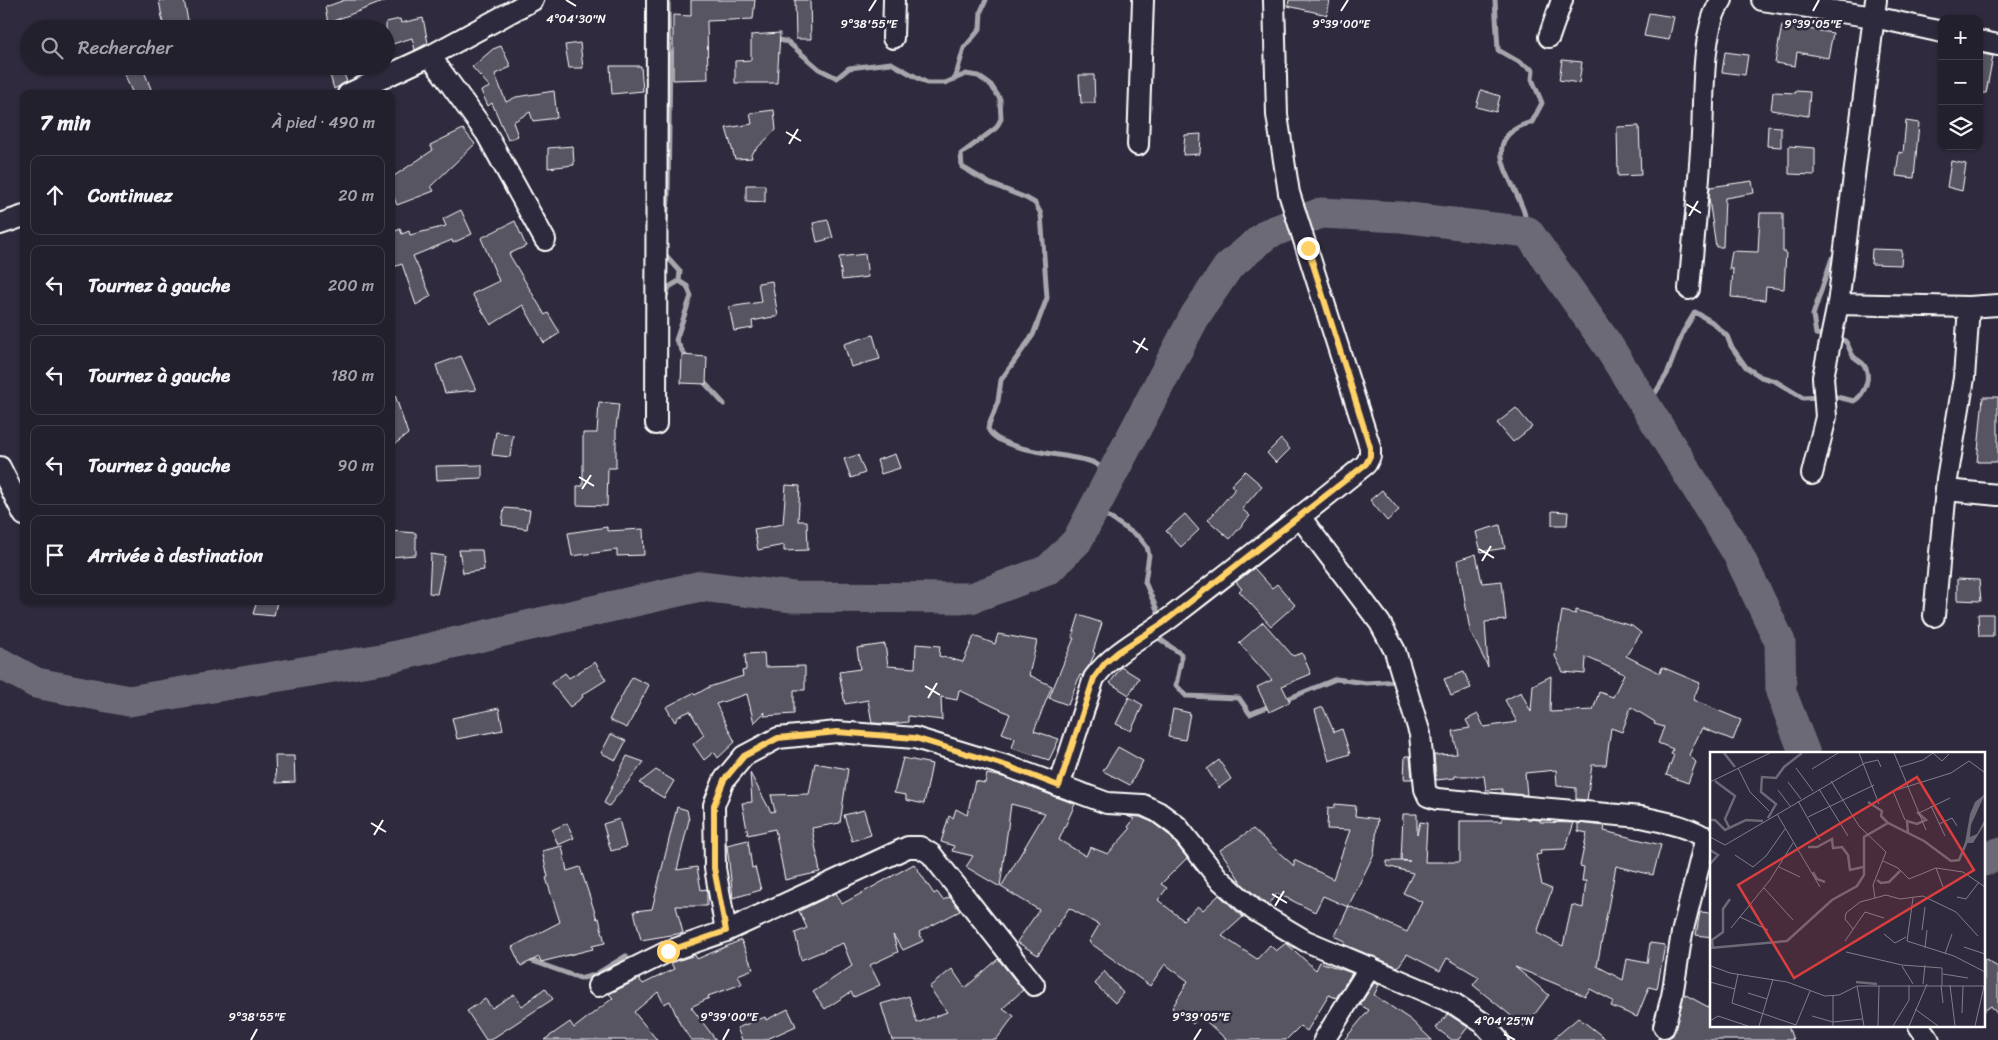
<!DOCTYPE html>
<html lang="fr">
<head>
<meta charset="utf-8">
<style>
  body { margin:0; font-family:Sriracha,sans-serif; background:#2f2d3a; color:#f1f3f6 }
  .controls { position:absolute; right:15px; top:15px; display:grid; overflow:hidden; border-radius:10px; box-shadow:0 1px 4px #0004 }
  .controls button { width:45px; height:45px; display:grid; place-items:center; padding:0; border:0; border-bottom:1px solid #403e4a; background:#23202e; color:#f1f3f6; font:25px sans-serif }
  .stop { position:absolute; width:15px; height:15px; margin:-11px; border:4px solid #ffd166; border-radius:50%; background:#fff }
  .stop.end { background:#ffd166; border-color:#fff; box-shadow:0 1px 5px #0008 }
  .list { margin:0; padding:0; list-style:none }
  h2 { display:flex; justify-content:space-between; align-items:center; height:65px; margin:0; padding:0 20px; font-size:21px }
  h2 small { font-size:16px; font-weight:400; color:#a3a3aa }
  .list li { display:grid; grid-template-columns:32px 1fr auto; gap:15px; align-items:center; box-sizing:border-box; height:80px; margin:0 10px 10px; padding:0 10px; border:1px solid #403e4a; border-radius:10px }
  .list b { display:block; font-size:19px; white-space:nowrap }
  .list em { font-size:16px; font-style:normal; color:#a3a3aa }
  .icon { flex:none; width:28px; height:28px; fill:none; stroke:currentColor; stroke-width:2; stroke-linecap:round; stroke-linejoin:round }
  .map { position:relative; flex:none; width:1998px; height:1040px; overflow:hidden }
  .search { position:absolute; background:#23202e; box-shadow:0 1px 4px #0004; left:20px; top:20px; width:375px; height:55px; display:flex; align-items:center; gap:12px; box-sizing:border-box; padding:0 18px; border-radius:28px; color:#a3a3aa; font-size:19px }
  .panel { position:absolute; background:#23202e; box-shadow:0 1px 4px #0004; left:20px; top:90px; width:375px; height:515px; border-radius:10px }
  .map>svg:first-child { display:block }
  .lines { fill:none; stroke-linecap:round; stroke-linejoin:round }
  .stream { stroke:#a7a6ad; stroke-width:5 }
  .river { stroke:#6d6a77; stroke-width:31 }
  .building { fill:#595564; stroke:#fff }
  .street-casing { stroke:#fff; stroke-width:24 }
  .street { stroke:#2f2a3d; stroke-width:20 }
  .route { stroke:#ffd166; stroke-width:6 }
  .ticks { fill:none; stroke:#fff; stroke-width:2 }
  .inset-river { fill:none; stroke:#6d6a77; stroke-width:2.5 }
  .inset-road { fill:none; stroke:#827f8b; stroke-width:1 }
  .view { fill:#da3e3e; fill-opacity:0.15; stroke:#da3e3e; stroke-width:2.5 }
  .inset-edge { fill:none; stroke:#fff; stroke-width:2.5 }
  .ticks-label { font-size:12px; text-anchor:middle; fill:#fff; stroke:#2f2a3d; stroke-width:5; stroke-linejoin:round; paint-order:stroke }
</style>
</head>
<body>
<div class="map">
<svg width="1998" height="1040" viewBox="0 0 1998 1040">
  <rect width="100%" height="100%" fill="#2f2a3d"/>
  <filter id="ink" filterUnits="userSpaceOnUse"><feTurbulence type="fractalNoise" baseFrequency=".02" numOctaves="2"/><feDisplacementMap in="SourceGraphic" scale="10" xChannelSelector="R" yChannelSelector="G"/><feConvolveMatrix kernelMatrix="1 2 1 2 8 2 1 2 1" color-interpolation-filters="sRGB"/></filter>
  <g filter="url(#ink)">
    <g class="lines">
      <g class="stream">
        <polyline points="668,0 669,49"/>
        <path d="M1495,0L1498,50L1533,70L1532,79L1542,103L1532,122C1477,138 1511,176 1523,209C1526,216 1526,225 1528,232"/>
        <path d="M775,39L788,42L819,69L837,78L849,68L891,63L927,83H945L966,74L978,76L991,85L1000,99L1001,119L996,128L961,154L962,167L989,183L1026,198L1035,203L1041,214L1047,298L1033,335L1001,380L998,401L988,428C995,451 1067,454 1089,461C1097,463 1105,470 1112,475"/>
        <polyline points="955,79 964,48 980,29 981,11 986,0"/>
        <polyline points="666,221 668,199 670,52"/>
        <polyline points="662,251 680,271 679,281 669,287 665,299"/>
        <polyline points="679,281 687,286 691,296 676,340 687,359"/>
        <polyline points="1828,336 1816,334 1813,315 1832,258"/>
        <polyline points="702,380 724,404"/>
        <path d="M1828,395L1854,401C1865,394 1872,376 1864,365C1861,361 1857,360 1854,357C1846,348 1852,341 1836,337"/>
        <polyline points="1646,408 1667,374 1683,332 1695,312 1712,322 1727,336 1731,346 1746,367 1761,377 1775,381 1803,398 1820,397"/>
        <polyline points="1095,508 1139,537 1147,547 1149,555 1145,582 1158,612"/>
        <polyline points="1154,635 1181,654 1181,661 1176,685 1186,696 1239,698 1250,714 1272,705"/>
        <polyline points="1282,701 1336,679 1366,683 1399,681"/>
        <polyline points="527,959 580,978"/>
        <polyline points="583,978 595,975 626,956"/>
      </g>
      <g class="river">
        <polyline points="0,663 36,683 129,701 387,658 701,586 793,597 971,598 1048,570 1077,541 1195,316 1228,267 1267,234 1321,213 1401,217 1528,232 1607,344 1737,552 1780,642 1781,692 1805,754"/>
        <polyline points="1984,861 1998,853"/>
      </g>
    </g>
    <g class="building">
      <polygon points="159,0 184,0 189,26 164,29"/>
      <polygon points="345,0 385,0 385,1 328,23 325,7"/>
      <polygon points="691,0 755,0 753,19 707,21 708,79 673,80 673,15 691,16"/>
      <polygon points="795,0 810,0 811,39 796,39"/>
      <polygon points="1289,0 1330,0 1327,15 1288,6"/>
      <polygon points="1649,13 1674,17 1669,40 1644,36"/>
      <polygon points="423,18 428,43 415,50 412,38 386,46 386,22 400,19 401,23"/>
      <polygon points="1782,25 1833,33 1828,58 1797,52 1795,66 1775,63"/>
      <polygon points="780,33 777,83 735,83 735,61 751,60 751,35"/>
      <polygon points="580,43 583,68 569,68 565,45"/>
      <polygon points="501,46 511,67 495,74 506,102 516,97 554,91 557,118 533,121 530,112 513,122 518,136 508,140 492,103 488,106 481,91 490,87 472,67 493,49"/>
      <polygon points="1725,52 1748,55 1745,75 1722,72"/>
      <polygon points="1979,53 1993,56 1986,93 1979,93"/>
      <polygon points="1562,60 1582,62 1579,83 1559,80"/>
      <polygon points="121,66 142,66 153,94 133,94"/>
      <polygon points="610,66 641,66 643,91 612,94"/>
      <polygon points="343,71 347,82 334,89 330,75"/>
      <polygon points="1079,75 1094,75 1095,103 1081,103"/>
      <polygon points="1481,90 1500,96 1496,112 1476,107"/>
      <polygon points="1796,91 1810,92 1808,116 1771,110 1773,92 1796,93"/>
      <polygon points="774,110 776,130 751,154 752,158 735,159 726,128 752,124 750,113"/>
      <polygon points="1906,121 1919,123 1914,178 1896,176 1899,152 1903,153"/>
      <polygon points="1639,126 1641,175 1618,176 1617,127"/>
      <polygon points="1768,126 1781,127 1781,147 1767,146"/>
      <polygon points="463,129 475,144 431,186 434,191 397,205 391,190 391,178 433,150 430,145"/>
      <polygon points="1201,134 1200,154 1183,155 1185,135"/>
      <polygon points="573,146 574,165 548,168 548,148"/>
      <polygon points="1789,146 1815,148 1815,175 1789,174"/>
      <polygon points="1951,161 1966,164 1962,191 1947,187"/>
      <polygon points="1752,181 1754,193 1725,198 1723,247 1716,247 1709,199 1710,187"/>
      <polygon points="746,185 765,185 765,202 746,201"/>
      <polygon points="461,210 472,234 453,243 452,240 413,256 431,296 416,305 402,264 391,268 391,239 393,238 391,233 400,229 402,234 409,231 410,235 446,226 443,219"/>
      <polygon points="1760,213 1783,213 1783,252 1786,252 1784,289 1766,287 1765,300 1731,297 1733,269 1729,269 1732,251 1758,252"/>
      <polygon points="828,220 833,238 817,242 813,223"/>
      <polygon points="515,221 526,246 509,254 545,315 548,313 560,333 544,343 523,305 491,325 472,294 499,281 481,238"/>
      <polygon points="1872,249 1902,250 1901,265 1871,264"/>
      <polygon points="865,254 868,277 842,280 839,257"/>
      <polygon points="772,281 778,316 752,321 753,328 734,331 729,307 761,302 758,283"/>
      <polygon points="873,335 880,359 851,367 844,344"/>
      <polygon points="682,355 707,357 706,384 681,383"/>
      <polygon points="461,356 476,390 445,393 436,365"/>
      <polygon points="391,392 394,392 408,434 391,447"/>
      <polygon points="1983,397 1998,397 1998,462 1977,462"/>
      <polygon points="599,402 619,404 616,428 616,468 608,468 607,506 577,505 577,486 583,486 583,433 597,433"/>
      <polygon points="1516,408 1532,427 1513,442 1497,423"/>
      <polygon points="496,432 513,435 510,457 492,455"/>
      <polygon points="1281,439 1290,449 1276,463 1267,453"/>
      <polygon points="895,454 900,468 881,474 877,460"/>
      <polygon points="858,455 865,473 851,478 844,459"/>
      <polygon points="482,465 482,478 437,480 436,466"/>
      <polygon points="1245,471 1262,486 1242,509 1250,516 1230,539 1208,520 1235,489 1231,485"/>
      <polygon points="786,485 800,486 798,521 807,521 808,550 784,551 784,545 758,550 754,529 783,524"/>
      <polygon points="1382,490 1399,510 1387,521 1370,500"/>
      <polygon points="504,508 530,510 527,529 502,525"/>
      <polygon points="1552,511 1568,512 1567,525 1552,525"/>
      <polygon points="1185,514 1199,530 1181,547 1166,531"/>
      <polygon points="1500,525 1505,548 1481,552 1476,532"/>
      <polygon points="607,527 607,531 643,529 644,555 617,556 617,550 572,556 568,533"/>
      <polygon points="391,531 416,533 416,555 391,557"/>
      <polygon points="459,550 482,550 484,570 463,573"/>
      <polygon points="431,554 445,556 437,594 429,593"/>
      <polygon points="1476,554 1482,583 1502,581 1506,620 1485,622 1488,667 1470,631 1458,560"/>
      <polygon points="1254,568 1272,588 1277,584 1295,605 1271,626 1239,591 1242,589 1236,582"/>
      <polygon points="1957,579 1979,580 1981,601 1957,600"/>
      <polygon points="257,601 277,601 274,616 253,614"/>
      <polygon points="1576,610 1632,626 1641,633 1626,656 1660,673 1662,667 1700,683 1693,700 1741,720 1733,740 1702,728 1689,755 1696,762 1688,783 1666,775 1674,755 1671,754 1673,749 1658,743 1664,727 1654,724 1655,722 1631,707 1622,732 1611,728 1606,765 1592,765 1587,800 1576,799 1576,788 1557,786 1556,770 1525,773 1527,795 1502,793 1502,789 1486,790 1484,776 1455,776 1455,778 1436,780 1434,755 1457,754 1453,731 1470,728 1466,720 1478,714 1484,727 1517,722 1505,700 1521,692 1531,712 1533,685 1551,676 1550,712 1593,710 1599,692 1613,697 1624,674 1586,657 1585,674 1563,672 1555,656 1562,611 1576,614"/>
      <polygon points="1978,614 1993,614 1993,636 1979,636"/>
      <polygon points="1079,615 1102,623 1093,652 1095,653 1090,664 1082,676 1080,675 1068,705 1049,698 1074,638 1072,638"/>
      <polygon points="1263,622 1293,656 1302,653 1311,674 1282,686 1290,702 1269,712 1257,687 1272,680 1239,643"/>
      <polygon points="998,634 1037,641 1029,675 1052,686 1034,731 1059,739 1049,760 1012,748 1015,738 1002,733 1010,714 959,690 957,700 941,697 942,720 908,716 908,722 891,724 872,723 868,700 845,704 839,672 860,669 857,648 885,644 888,666 915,668 916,644 940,646 939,656 963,662 974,636 995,644"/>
      <polygon points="764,653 765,667 805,666 805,690 794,690 794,714 764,716 765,712 754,723 747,694 716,704 735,742 718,758 714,752 704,760 693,744 704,735 690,711 679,716 675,722 666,707 693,693 695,695 709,687 743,676 742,671 746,670 745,654"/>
      <polygon points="595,662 606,680 582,695 583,697 570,707 551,683 565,673 569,678"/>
      <polygon points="1121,667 1139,678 1129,695 1110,683"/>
      <polygon points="1464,672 1471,688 1451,696 1444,679"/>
      <polygon points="632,677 649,685 627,728 609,720"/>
      <polygon points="1129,697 1143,705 1131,731 1116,724"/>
      <polygon points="1323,707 1334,732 1342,729 1350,754 1329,761 1315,710"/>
      <polygon points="499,708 503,730 457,739 452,718"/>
      <polygon points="1173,709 1190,713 1185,740 1168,737"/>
      <polygon points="611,734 626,741 616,760 601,753"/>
      <polygon points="1118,747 1143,761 1130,785 1103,771"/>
      <polygon points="275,756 294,756 295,782 276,783"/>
      <polygon points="627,756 644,762 609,806 604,803"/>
      <polygon points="1405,756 1410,756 1412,779 1404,779"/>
      <polygon points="903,758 932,764 924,804 906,800 906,795 894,793"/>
      <polygon points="1219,760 1231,779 1219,788 1207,769"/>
      <polygon points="815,763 848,769 840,823 812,828 820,872 785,880 775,829 748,835 742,803 752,802 750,773 771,812 775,811 771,795 809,794"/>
      <polygon points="656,770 674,781 664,798 639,783"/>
      <polygon points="987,774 1003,777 1075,804 1059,840 1086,856 1090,847 1108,854 1130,829 1128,827 1134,819 1127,816 1140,817 1152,822 1169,835 1187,858 1161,884 1167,888 1158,900 1183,920 1198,906 1203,910 1219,895 1243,917 1222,936 1257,959 1270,945 1276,951 1286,943 1316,970 1320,962 1352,973 1336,998 1329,995 1307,1031 1300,1026 1286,1040 1227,1040 1199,1015 1193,1024 1172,1008 1188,981 1165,964 1150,986 1089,942 1099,925 1069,908 1038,955 1017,942 1039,910 1001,887 1045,813 1011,804 1000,887 966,867 973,856 952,851 954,846 941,842 949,816 953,818 956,809 967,815 975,781 985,783"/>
      <polygon points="1335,804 1356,806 1355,816 1378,819 1374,854 1348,907 1323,896 1315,912 1277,893 1268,905 1243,885 1220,850 1253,829 1294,866 1294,860 1333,879 1350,830 1327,829 1328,807 1334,808"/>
      <polygon points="677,807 687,810 689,820 677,870 697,867 701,890 707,889 707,906 676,906 683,933 641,940 634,911 652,909"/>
      <polygon points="864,810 871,835 852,841 844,815"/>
      <polygon points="1403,814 1417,814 1417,834 1420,822 1427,823 1425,862 1460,862 1460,821 1502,821 1502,817 1540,820 1540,822 1574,823 1565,849 1540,850 1541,854 1536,855 1542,885 1552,889 1537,933 1563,946 1572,905 1583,908 1586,881 1582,881 1584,867 1580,866 1587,833 1578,831 1578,823 1605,826 1604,831 1661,845 1653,875 1616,866 1597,966 1623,980 1627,959 1647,963 1650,943 1665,945 1657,989 1649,987 1637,1017 1611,1006 1613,1001 1590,989 1585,996 1515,967 1549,995 1525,1027 1473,985 1479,977 1447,958 1440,971 1407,954 1398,967 1343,944 1345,941 1335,936 1349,906 1407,932 1422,902 1403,893 1413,873 1387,866 1387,861 1410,861 1401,860"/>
      <polygon points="619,819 626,847 611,851 603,824"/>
      <polygon points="567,823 574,838 558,845 552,830"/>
      <polygon points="748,840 752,868 755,867 761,890 733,898 727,845"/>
      <polygon points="562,846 567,871 580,867 597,919 599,918 605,943 592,946 593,949 541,962 539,957 521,966 512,947 560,922 546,878 548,877 542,851"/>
      <polygon points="914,864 934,894 937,892 943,900 950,897 960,911 919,932 923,941 903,950 893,935 898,952 870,965 880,985 854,997 851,992 825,1009 813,992 852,966 843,943 801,960 795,933 807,928 799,911 836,893 842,904"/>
      <polygon points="1700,912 1712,913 1712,937 1696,935"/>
      <polygon points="741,940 753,969 738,975 742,984 708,996 709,998 691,1007 716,1040 691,1040 680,1024 670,1001 664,1004 658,992 634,1012 657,1040 544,1040 570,1022 574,1028 613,998 609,994 639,979 643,984 674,969 671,963 695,955 697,959"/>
      <polygon points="998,959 1023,990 1003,1008 1014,1016 996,1040 892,1040 881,1004 909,996 917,1023 947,1012 929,987 952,969 965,988"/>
      <polygon points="1984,959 1998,967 1998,1015 1991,1006 1984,1011"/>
      <polygon points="1104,971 1123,993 1115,1003 1095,984"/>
      <polygon points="1374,983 1379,985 1374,995 1411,1020 1432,1040 1344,1040 1369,1010 1360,1005"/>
      <polygon points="545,988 553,999 490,1040 486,1040 467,1011 485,999 492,1008 514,994 522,1006"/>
      <polygon points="1684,994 1712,1009 1712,1026 1788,1026 1793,1040 1657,1040 1659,1037 1667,1039 1673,1035"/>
      <polygon points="788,1009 796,1026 765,1040 742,1040 737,1028 765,1017 766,1020"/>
      <polygon points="1448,1014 1468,1027 1458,1040 1452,1040 1436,1028"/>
      <polygon points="1578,1018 1584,1022 1607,1040 1552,1040"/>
    </g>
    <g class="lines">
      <g class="street-casing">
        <g id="street">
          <polyline points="1762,0 1874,17 1942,32"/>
          <polyline points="1549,37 1562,0"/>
          <polyline points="893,38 894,0"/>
          <polyline points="1979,41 1998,45"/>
          <polyline points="430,56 486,133 545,240"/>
          <polyline points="348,94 430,56 533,0"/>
          <polyline points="1138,145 1143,0"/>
          <polyline points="0,224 24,216"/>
          <path d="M1689,289C1694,237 1699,186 1702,134C1704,100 1701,25 1722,0"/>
          <polyline points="1838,304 1969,307 1998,305"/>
          <polyline points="656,424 657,0"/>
          <polyline points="0,467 24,515"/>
          <polyline points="1812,474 1826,417 1823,377 1838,304 1876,0"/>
          <polyline points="1946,490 1998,495"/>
          <path d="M1300,517L1380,623L1395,651L1420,734L1425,789L1428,796L1437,799L1641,817C1665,822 1692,827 1712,842"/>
          <polyline points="1934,616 1947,479 1964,378 1969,307"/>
          <path d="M1059,786L1094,678C1115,650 1147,636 1174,615C1239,565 1303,515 1366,464L1370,456V447L1289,193L1277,115L1274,0"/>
          <polyline points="726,931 715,868 714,805 724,780 744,756 778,738 837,732 915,738 1007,766 1107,803 1143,805 1158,812 1177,826 1218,878 1254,910 1306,941 1453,1003 1483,1023 1498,1040"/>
          <polyline points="598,986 669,951 726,931 908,847 920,847 931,854 1034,985"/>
          <polyline points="1919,1026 1929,1040"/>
          <polyline points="1664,1027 1672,996 1682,933 1706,837"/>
          <polyline points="1324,1040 1370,967"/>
        </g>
      </g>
      <use href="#street" class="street"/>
    </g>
  </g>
  <g class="lines" filter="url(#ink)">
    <polyline class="route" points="668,951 726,931 714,868 714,805 724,780 744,756 778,738 837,732 915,738 1007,766 1059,786 1094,678 1105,663 1118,652 1163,623 1366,464 1370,456 1370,447 1308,248"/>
  </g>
  <path class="ticks" d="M566,0L576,6M869,11L876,0M1341,11L1348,0M1813,11L1819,0M786,132L801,141M789,144L798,129M1686,204L1701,213M1689,216L1698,201M1133,341L1148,350M1136,353L1145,338M579,477L594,486M582,489L591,475M1479,549L1494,558M1482,561L1491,546M925,686L940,695M928,698L937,683M371,823L386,832M374,835L383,820M1272,894L1287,903M1275,906L1284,891M1504,1034L1515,1040M251,1040L257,1029M723,1040L729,1029M1194,1040L1201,1029"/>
  <g transform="translate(1710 752)">
    <rect width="275" height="275" fill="#2f2a3d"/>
    <path d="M275,42L261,73L260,85L267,82L275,67V72L263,91H255L260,62L265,50Z" fill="#6d6a77"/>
    <path class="inset-river" d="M14,1L25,15M5,29L25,44L15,67L19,75M158,50L172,59L171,64L178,71M58,66L66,52L51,40L52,25L66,26L74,15L92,1M0,68H5L15,78L36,68L53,69M198,81L197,69L207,72L216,68L207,60M98,95H107L122,87L123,96L132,95L138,103L140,118L153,115M0,98L8,103L0,112M103,120L107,127L115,130M167,128L171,131L179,130L190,119M0,196L77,189L122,148L147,134L154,123V85L178,71L214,89L241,109L249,108L257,89M3,196L2,188L13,180V157L20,147M146,230L167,232"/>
    <path class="inset-road" d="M149,1L169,52M184,1L216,78M190,15L213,8L223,1L232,9L239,2M28,16L40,40L59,59M86,16L103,39M102,17L128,1M121,29L149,74L176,100L163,133L165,146M0,30L60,1M78,30L91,47M109,37L138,84M68,38L80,54M88,49L110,88M221,54L235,84M209,61L240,46M67,62L110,135M98,65L164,33M195,68L183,39L241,21L259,9L274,20M229,72L242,66L247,74M0,85L15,93L155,11L168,8L171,15M25,103L43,115L56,104L75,77M173,109L188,116L199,127L226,116L253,120L275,135M69,115L90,125M226,116L233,135M54,136L83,168M247,145L256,147L269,130M203,146L197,189L244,204L275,220M30,165L58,178M21,176L60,128L83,91M143,177L135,167L136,161L150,150L176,143L190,147L213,144L246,160L268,184M212,178L215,155M174,182L185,191L196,185M135,189L155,160L174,166M254,195L275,202M215,196L217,178M136,200L192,213L232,216V233M235,202L242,182M1,214L20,221L77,230L115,244L129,243L147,234H275M192,214L203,232M28,222L22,251L86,273M233,222L258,226M0,230L25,237M213,232L215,213M231,233L233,251M240,233L245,274M147,234L154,274M38,241L57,247M123,244V274M205,257L228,274M252,261L253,234M102,264L123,270L152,267M0,269L8,264L38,274M86,273L100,239M49,274L63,227M168,274L169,234M183,274L199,248V233M199,274L217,232M265,274L274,234"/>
    <path class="view" d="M207,25L264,118L84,226L28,133Z"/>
    <rect width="275" height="275" class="inset-edge"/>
  </g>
  <g class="ticks-label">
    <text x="576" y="23">4°04'30"N</text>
    <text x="1341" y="28">9°39'00"E</text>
    <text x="1813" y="28">9°39'05"E</text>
    <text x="869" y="28">9°38'55"E</text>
    <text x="257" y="1021">9°38'55"E</text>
    <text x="729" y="1021">9°39'00"E</text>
    <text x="1201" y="1021">9°39'05"E</text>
    <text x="1504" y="1025">4°04'25"N</text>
  </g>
</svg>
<div class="controls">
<button>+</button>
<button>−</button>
<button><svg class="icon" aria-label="layers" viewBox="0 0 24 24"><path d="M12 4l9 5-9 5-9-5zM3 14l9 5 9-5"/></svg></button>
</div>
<div class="stop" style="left:668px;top:951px"></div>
<div class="stop end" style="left:1308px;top:248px"></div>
<div class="search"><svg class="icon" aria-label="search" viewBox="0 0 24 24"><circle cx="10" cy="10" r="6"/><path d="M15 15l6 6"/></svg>Rechercher</div>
<section class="panel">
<h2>7 min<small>À pied · 490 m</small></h2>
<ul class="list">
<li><svg class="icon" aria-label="ahead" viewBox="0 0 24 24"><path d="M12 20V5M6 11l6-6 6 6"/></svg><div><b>Continuez</b></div><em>20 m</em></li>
<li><svg class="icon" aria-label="left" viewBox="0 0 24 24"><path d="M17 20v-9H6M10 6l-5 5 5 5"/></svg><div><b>Tournez à gauche</b></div><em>200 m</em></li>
<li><svg class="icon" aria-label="left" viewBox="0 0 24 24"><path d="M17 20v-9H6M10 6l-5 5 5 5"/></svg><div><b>Tournez à gauche</b></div><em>180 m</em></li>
<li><svg class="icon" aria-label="left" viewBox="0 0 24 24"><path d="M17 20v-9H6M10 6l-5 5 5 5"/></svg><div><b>Tournez à gauche</b></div><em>90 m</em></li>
<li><svg class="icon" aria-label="arrive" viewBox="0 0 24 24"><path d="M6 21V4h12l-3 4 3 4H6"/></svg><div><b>Arrivée à destination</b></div></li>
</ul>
</section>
</div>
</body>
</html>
